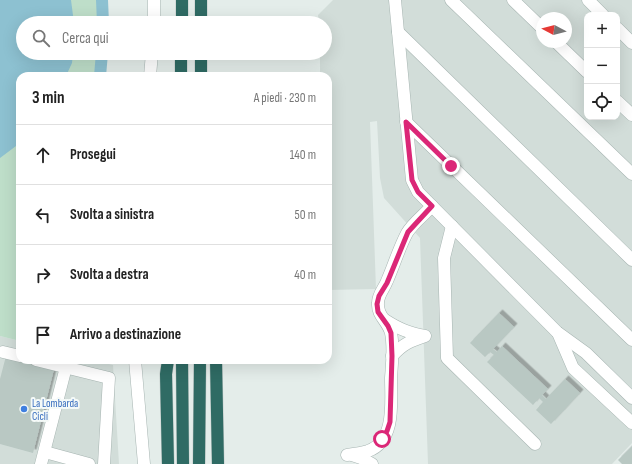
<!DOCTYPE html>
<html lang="it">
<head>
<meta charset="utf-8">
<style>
  body { margin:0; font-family:"Sofia Sans Condensed",sans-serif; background:#f6f6f6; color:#222 }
  .controls { position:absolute; right:12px; top:12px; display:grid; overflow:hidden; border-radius:8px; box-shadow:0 4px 16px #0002 }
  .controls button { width:36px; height:36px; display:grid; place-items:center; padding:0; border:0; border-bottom:1px solid #e0e0e0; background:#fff; color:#222; font:20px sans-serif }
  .compass { position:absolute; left:536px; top:12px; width:36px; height:36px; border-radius:50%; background:#fff; box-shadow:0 4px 16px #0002; rotate:277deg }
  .stop { position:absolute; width:12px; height:12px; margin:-9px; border:3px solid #db2777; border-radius:50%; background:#fff }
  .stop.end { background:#db2777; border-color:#fff; box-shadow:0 1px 4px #0008 }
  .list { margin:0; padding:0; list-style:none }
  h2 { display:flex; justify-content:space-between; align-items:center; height:52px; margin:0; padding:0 16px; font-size:17px }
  h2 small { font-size:13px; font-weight:400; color:#767676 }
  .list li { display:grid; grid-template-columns:26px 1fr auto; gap:12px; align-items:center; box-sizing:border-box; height:60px; padding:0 16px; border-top:1px solid #e0e0e0 }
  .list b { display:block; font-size:15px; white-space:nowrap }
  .list em { font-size:13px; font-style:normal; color:#767676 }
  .icon { flex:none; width:22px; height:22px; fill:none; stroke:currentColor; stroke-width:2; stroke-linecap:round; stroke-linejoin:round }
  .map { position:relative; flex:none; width:632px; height:464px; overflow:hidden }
  .search { position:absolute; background:#fff; box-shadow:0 4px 16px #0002; left:16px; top:16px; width:316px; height:44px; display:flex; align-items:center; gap:10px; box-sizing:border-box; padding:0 14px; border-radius:22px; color:#767676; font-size:15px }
  .panel { position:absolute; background:#fff; box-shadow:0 4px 16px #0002; left:16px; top:72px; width:316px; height:292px; border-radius:12px }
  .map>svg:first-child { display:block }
  .built { fill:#d2ddd9; fill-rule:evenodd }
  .green { fill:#bedec9 }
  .water { fill:#8dc1d1 }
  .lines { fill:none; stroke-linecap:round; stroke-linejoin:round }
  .canal { stroke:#8dc1d1; stroke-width:12 }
  .building { fill:#b9c8c3; filter:url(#shadow) }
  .minor-casing { stroke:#a7b5b2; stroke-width:13 }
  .highway-casing { stroke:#c2c9c8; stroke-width:13 }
  .minor { stroke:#fff; stroke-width:12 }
  .highway { stroke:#2f6b64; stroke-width:12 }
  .route { stroke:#db2777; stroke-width:5 }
  .shop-dot { fill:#3f7fe0; stroke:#f5faf8; stroke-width:1.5 }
  .labels { text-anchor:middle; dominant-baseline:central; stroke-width:4; stroke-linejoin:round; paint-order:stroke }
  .shop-label { font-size:11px; fill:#366cbe; stroke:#f5faf8; text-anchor:start }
</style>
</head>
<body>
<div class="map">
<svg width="632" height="464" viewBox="0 0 632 464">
  <defs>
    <filter id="shadow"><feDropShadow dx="3.5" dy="-3.5" stdDeviation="0" flood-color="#0004"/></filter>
  </defs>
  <rect width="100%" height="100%" fill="#e4edea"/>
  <g class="built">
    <path d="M333,0H632V443L612,464H428L420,238L384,198L380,178L377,121L370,122L376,289L328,290V76H320V53H325V23H319L318,15ZM587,15H617V117H587ZM542,18H566V42H542Z"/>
    <polygon points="0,336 20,341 20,360 92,360 113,365 119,464 0,464"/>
  </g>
  <polygon class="green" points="0,0 105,0 105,23 23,23 23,53 105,53 104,76 20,76 20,341 0,336"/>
  <polygon class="water" points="0,0 71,0 74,23 23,23 23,53 73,53 72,63 66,76 20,76 20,143 0,158"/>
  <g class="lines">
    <g class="canal">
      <polyline points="102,0 103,23"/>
      <polyline points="100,76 102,53"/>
    </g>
  </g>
  <g class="building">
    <polygon points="499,313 514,327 493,349 497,352 502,346 548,389 542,395 546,399 565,379 580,393 551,424 536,410 543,402 539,398 533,405 487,362 494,355 490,352 485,357 470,343"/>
    <polygon points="6,356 54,369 33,453 0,444 0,379"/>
    <polygon points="632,446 632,464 622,464 618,460"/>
  </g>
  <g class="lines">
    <g class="minor-casing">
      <g id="minor">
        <polyline points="395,0 412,180 418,192 557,332 586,353 632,398"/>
        <polyline points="451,0 632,174"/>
        <polyline points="513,0 542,28"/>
        <polyline points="588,0 603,15"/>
        <polyline points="154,23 154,0"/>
        <polyline points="617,28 632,43"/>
        <polyline points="398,32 632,260"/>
        <polyline points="556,42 587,72"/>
        <polyline points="150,76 152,53"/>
        <polyline points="617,101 632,115"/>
        <polyline points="406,122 632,340"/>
        <polyline points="452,226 444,258 447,358 535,444"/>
        <path d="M385,320C399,329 409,333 425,336C410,341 403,344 392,356"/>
        <polyline points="558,333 573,368 632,423"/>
        <polyline points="3,352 20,356"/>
        <polyline points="36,360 109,378 104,464"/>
        <polyline points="135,360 144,464"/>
        <polyline points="45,452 89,464"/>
        <path d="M347,455C354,454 361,453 368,451C396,441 391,402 391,378C392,364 394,347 391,333C388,321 377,316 378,303C378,294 384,289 387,281C394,265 399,248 407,233C413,223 424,215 432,206"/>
        <polyline points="352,455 361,458 372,464"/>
        <polyline points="41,464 66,367"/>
      </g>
    </g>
    <g class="highway-casing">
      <g id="highway">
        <polyline points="182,23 182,0"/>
        <polyline points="201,23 201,0"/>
        <polyline points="181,76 181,53"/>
        <polyline points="201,76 201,53"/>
        <polyline points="168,360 166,374 168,464"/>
        <polyline points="182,360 183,464"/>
        <polyline points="216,360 218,464"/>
        <polyline points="199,464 200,360"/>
      </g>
    </g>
    <use href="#minor" class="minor"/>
    <use href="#highway" class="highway"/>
  </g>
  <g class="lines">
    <polyline class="route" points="382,439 387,431 390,422 392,356 391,333 388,326 378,312 377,304 379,296 387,283 408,232 432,206 418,192 412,180 406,122 451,166"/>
  </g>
  <circle class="shop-dot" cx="24" cy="409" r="4"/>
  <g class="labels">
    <g class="shop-label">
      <text x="32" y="403">La Lombarda<tspan x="32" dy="13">Cicli</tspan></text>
    </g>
  </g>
</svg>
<div class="controls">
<button>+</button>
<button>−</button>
<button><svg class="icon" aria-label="locate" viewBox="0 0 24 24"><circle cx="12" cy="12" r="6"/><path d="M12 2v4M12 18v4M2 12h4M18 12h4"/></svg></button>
</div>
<svg class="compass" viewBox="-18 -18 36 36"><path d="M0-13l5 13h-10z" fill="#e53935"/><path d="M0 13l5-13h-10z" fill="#767676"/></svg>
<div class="stop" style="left:382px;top:439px"></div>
<div class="stop end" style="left:451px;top:166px"></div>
<div class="search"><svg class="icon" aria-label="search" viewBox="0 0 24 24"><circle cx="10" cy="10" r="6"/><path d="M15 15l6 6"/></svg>Cerca qui</div>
<section class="panel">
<h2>3 min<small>A piedi · 230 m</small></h2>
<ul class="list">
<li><svg class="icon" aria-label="ahead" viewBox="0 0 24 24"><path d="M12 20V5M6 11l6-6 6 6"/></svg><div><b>Prosegui</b></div><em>140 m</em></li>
<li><svg class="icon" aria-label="left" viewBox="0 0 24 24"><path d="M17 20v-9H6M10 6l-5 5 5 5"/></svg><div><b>Svolta a sinistra</b></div><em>50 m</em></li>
<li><svg class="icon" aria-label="right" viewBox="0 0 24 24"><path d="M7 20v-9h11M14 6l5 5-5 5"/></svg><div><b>Svolta a destra</b></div><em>40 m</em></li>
<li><svg class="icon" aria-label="arrive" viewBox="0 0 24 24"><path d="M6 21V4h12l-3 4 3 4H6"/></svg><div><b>Arrivo a destinazione</b></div></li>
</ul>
</section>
</div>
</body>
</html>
